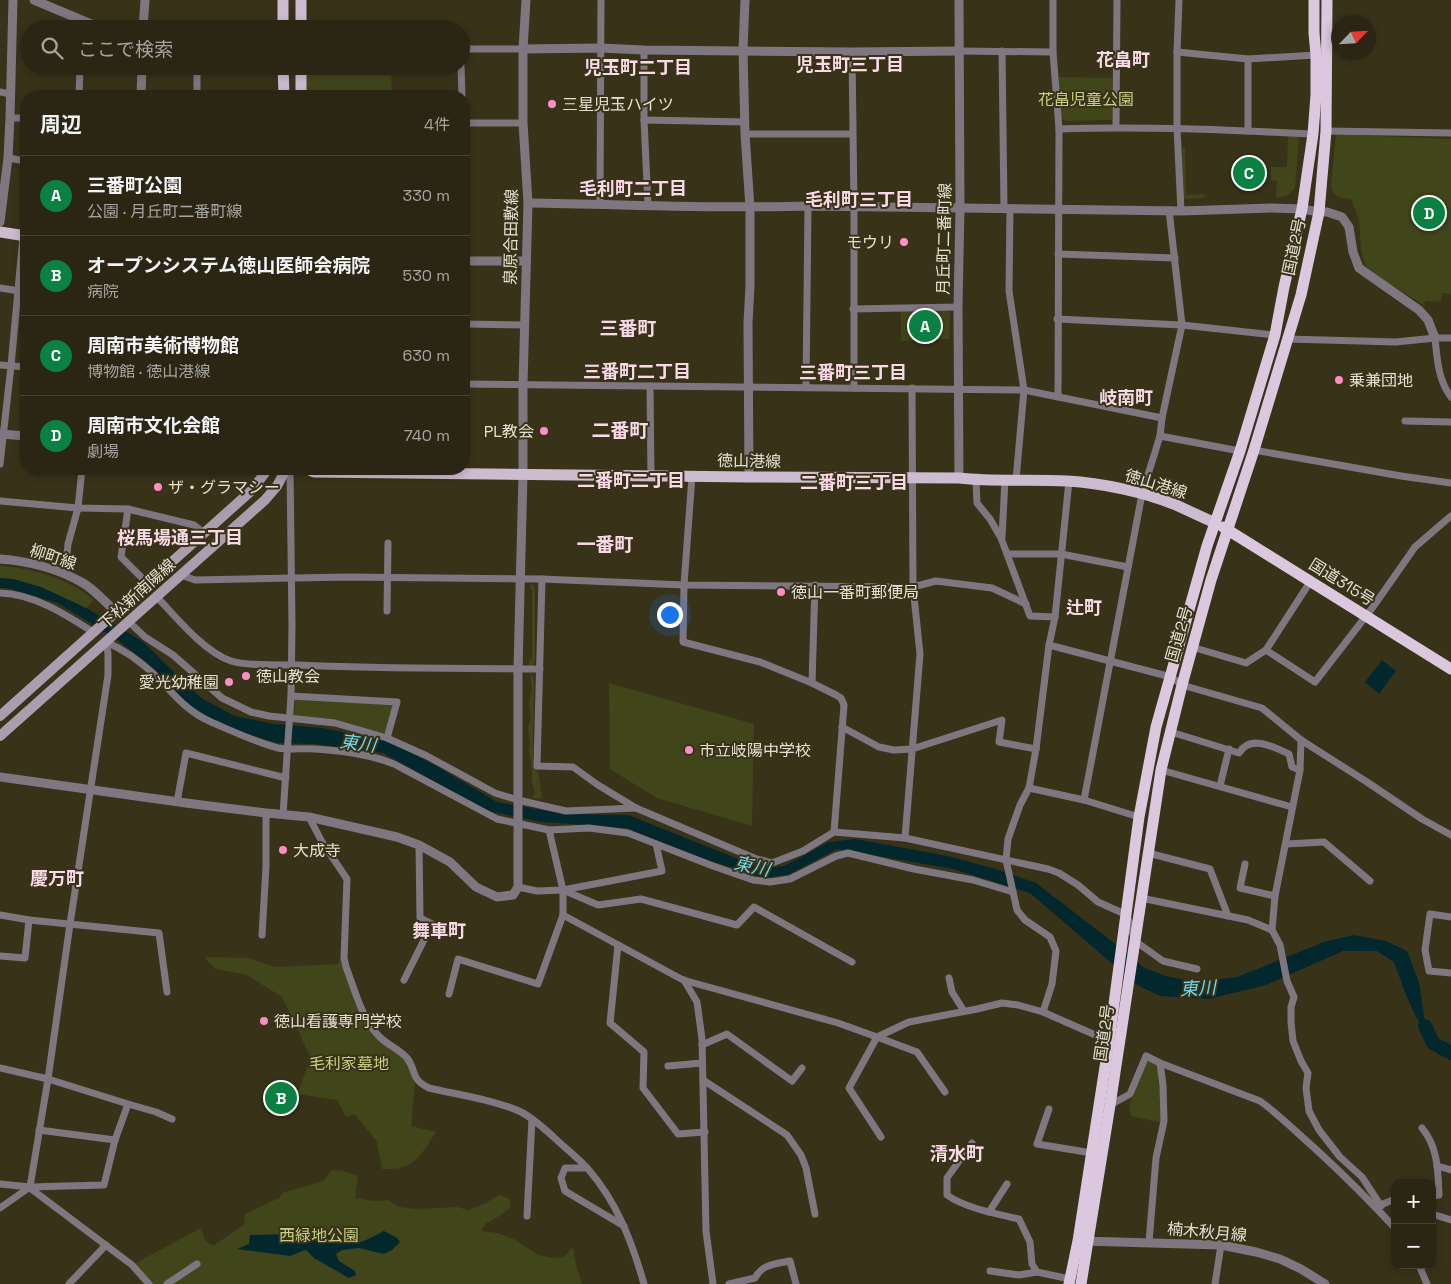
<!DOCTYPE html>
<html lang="ja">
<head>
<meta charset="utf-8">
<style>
  body { margin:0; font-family:"Space Grotesk","Noto Sans JP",sans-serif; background:#322e1c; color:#f1f3f6 }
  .controls { position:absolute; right:15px; bottom:15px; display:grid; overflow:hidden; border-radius:10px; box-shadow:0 2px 8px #0003 }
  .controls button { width:45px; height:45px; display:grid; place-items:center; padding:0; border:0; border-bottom:1px solid #464333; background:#2a2613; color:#f1f3f6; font:25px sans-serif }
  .compass { position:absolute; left:1331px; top:15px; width:45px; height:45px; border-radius:50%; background:#2a2613; box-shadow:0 2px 8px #0003; rotate:65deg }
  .you { position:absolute; left:669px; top:614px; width:18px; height:18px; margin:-12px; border:4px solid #fff; border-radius:50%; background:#1a73e8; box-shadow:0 0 0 8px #1a73e833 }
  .badge { display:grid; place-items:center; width:32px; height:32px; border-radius:50%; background:#0b8043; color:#fff; font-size:16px; font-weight:700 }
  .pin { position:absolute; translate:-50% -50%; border:2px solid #fff; box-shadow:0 1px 5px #0006 }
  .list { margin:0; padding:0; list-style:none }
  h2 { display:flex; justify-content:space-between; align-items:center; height:65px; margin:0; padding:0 20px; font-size:21px }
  h2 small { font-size:16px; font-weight:400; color:#a5a5a0 }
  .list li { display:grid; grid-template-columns:32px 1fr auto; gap:15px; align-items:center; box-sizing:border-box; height:80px; padding:0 20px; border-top:1px solid #464333 }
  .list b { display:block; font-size:19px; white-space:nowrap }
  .list p { margin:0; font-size:16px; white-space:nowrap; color:#a5a5a0 }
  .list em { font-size:16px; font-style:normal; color:#a5a5a0 }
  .icon { flex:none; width:28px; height:28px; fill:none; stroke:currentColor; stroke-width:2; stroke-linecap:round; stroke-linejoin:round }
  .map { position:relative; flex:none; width:1451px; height:1284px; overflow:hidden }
  .search { position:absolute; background:#2a2613; box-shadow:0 2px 8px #0003; left:20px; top:20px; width:450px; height:55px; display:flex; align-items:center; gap:12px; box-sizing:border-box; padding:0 18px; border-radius:28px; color:#a5a5a0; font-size:19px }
  .panel { position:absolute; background:#2a2613; box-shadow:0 2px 8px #0003; left:20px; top:90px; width:450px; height:385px; border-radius:20px }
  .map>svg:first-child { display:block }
  .green { fill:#41451a }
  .water { fill:#02282e }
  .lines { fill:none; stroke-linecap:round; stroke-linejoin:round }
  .river { stroke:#02282e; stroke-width:14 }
  .minor { stroke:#7f7780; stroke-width:7 }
  .tertiary { stroke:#7f7780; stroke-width:9 }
  .secondary { stroke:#ab9dad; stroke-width:10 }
  .primary { stroke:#cdbbcf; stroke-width:11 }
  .trunk { stroke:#dcc8de; stroke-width:11 }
  .poi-dot { fill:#fb8fc5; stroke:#383219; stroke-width:2 }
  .labels { text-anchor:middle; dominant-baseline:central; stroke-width:4; stroke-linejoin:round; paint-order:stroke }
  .park-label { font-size:16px; fill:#c6cf81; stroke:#383219 }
  .poi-label { font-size:16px; fill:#e4e0d1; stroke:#383219; text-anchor:start }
  .street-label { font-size:16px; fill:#e4e0d1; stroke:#383219 }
  .neighbourhood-label { font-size:18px; font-weight:bold; fill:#f9d9e7; stroke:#383219 }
  .water-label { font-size:18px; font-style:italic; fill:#6ed7eb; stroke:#383219 }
  .quarter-label { font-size:19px; font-weight:bold; fill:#f9d9e7; stroke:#383219 }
</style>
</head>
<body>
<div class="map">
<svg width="1451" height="1284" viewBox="0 0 1451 1284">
  <rect width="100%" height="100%" fill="#383219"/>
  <g class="green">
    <polygon points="305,66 391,66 392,96 304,96"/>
    <polygon points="1059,77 1113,78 1112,119 1110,120 1066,121 1061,118 1059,113"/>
    <path d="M1288,132L1296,135L1299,140L1295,188C1289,194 1285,198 1276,198L1277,181L1271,180V167H1287Z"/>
    <path d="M1336,134L1451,139V294L1442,293L1441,302L1425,301L1424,305L1381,279L1365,265L1361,250L1359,219L1351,199C1339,198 1335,198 1331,186Z"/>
    <polygon points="1185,147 1186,195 1206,194 1203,198 1182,199 1182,149"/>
    <polygon points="943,310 948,311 950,313 949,339 901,341 901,311"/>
    <path d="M0,566C25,568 52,574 75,587C81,590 88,595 94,600L86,608C58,595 31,580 0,578Z"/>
    <polygon points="530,584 534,585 535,589 535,659 533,665 529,666 529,660 532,659 532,590 530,589"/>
    <polygon points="530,673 533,676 534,679 533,759 535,768 539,775 542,798 533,798 533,797 535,793 532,782 532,769 529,752 530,742 528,728 531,718 529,703 532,690"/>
    <polygon points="609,683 754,724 752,826 657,798 610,769"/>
    <polygon points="295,699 394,705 385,734 294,716"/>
    <path d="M342,954V966L368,1028L407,1061L415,1082L411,1126L436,1132C430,1141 420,1159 410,1164C402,1169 391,1169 382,1169L377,1142L355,1114L346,1117L337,1100L297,1094L311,1058L282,997L247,975L215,969L204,957L247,958L276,967L338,964Z"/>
    <polygon points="1146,1059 1158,1064 1162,1084 1162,1123 1131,1116 1129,1107"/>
    <path d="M340,1170L358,1176L355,1198L374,1201L388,1200L400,1207L416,1209L457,1207L468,1210L484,1204L499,1195L510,1199V1208L499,1216L485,1224L482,1231L497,1233L514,1239L538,1255L553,1258L564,1257L573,1247L576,1265L582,1284H152L132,1265L201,1228C204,1236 204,1244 214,1245L244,1225L245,1214L279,1198L284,1192L311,1185L324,1180L331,1171Z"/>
  </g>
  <g class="water">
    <polygon points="0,578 13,579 41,587 86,608 142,641 201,698 235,716 274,724 323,728 391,742 442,769 497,802 565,814 628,815 761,868 784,866 829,842 855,839 948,856 992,868 1036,883 1109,939 1143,967 1165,976 1186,980 1213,980 1237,977 1324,942 1354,935 1386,941 1407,951 1419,982 1425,1022 1433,1043 1416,1017 1406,995 1394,962 1377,951 1343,951 1266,985 1209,999 1160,996 1137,985 1030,893 953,869 837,849 790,874 765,878 692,855 626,828 542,822 488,811 383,753 315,744 277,743 227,728 191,709 153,668 118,640 58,603 7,588 0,588"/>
    <polygon points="1382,660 1396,671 1379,694 1365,682"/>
    <path d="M384,1231L397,1238L400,1242L392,1250L384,1254L359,1248L342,1250L336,1254L339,1261L355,1271L356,1275L349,1278L314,1258L306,1250C301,1251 296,1254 290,1256L237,1249L249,1244L250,1235L287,1234L298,1244L312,1242C325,1222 343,1245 357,1243C366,1241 376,1235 384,1231Z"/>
  </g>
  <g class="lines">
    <polyline class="river" points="1425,1026 1433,1043 1451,1053"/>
    <g class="minor">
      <polyline points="1053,0 1053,52 1059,129 1058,397"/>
      <polyline points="1179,0 1177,52 1177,128 1181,211"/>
      <polyline points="461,49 523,49"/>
      <polyline points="644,50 644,120 648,205"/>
      <polyline points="959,51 1053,52"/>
      <polyline points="1002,51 1004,208"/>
      <polyline points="852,52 854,207 854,388"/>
      <polyline points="1177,52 1248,59 1316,55"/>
      <polyline points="1248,59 1248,131"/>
      <polyline points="197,66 197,96"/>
      <polyline points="461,66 462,96"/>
      <polyline points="0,92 10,94"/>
      <polyline points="79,96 80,66"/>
      <polyline points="10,118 26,118"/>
      <polyline points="644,120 745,122"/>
      <polyline points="464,123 523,123"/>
      <polyline points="1116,127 1117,0"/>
      <path d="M1059,129C1144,126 1228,130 1313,134"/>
      <polyline points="1326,131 1451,133"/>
      <polyline points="745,134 852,134"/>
      <polyline points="8,158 26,161"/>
      <polyline points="600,204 601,0"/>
      <polyline points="1010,208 1009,291 1024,390 1016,480"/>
      <polyline points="1058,254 1175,258"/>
      <polyline points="0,288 26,292"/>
      <polyline points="853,309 958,307"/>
      <polyline points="1057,319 1182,325 1275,335"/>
      <polyline points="464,324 525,325"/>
      <path d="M1435,338C1437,358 1438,380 1451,397"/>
      <polyline points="1287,339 1396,342 1435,338 1451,338"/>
      <polyline points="0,365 26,367"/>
      <polyline points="464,384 1024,390 1162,418"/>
      <polyline points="650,386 651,476"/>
      <polyline points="806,387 808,206"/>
      <polyline points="1405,421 1451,422"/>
      <polyline points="1160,436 1240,451"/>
      <polyline points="1254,450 1401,476 1451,483"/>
      <polyline points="0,464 11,366 23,236"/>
      <polyline points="692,476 684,585 683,642 760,662 812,683 836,695 841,698 844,705 834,832"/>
      <polyline points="976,480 977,503 990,519 1001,538 1030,616 1055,617"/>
      <polyline points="0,501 78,508 128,509 194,525 204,533"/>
      <polyline points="128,509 121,557 147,583"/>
      <polyline points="1002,537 1005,480"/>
      <polyline points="1007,554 1061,554 1128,567"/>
      <polyline points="65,574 68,544 78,508 82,469"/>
      <polyline points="181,575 195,580 347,577 542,579 684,585 913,587 936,581 992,588 1026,604"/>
      <polyline points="542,579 537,766 573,767 598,785 636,808 754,858 772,863 803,851 834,832 905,838 1048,869 1059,873 1078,885 1098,902 1127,915 1135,941 1163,961 1197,969"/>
      <path d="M0,593C34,594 65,614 93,632"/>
      <path d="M156,596C176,617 204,652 231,661C246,666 281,665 299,665C379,669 460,668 540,669"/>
      <polyline points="387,611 388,543"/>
      <polyline points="128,621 145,637 173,655 222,698 251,712 269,716 335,723 387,738 427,756 495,793 518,800 566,811 636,808"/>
      <path d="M106,642C125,650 141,662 156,676C174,694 186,711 211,722C232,731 255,742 278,748C290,750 304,748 316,749C343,751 369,754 394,764L497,819L549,830L563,890V915L538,984L458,959L449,994"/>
      <polyline points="1049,645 1171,677 1182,685 1262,708 1301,740 1367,782 1422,819 1451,835"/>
      <polyline points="1192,647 1246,663 1266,650 1310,582"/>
      <polyline points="1266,650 1315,682 1373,607 1415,547 1451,516"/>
      <polyline points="812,683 815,585"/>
      <polyline points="291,696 397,702 387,738"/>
      <polyline points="842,727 879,747 894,750 912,749 1002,720 999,742 1036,749"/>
      <path d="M1171,732L1239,753C1250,734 1274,747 1289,754L1292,767L1300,770"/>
      <polyline points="1301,740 1300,770 1275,896 1272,930 1280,945 1287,981 1294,997 1291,1007 1291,1022 1293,1041 1301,1061 1308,1073 1306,1088 1309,1111 1319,1130 1340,1157 1362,1177 1381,1206"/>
      <polyline points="1161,770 1292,807"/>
      <polyline points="1220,786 1229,749"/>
      <polyline points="1029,788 1084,800 1139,817"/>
      <polyline points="1084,800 1142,494 1160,436 1162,418 1182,325 1169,210"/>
      <polyline points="177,802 186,753 286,778"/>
      <polyline points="283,815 291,696 292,625 290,469"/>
      <path d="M309,817L322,842L347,879L344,958L346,967C355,990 363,1023 382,1039C390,1046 400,1050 407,1058C417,1071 410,1079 429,1088C459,1095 492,1099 521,1112C535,1119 548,1132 560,1143C569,1151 579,1159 588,1169C617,1202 632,1242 644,1284"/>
      <polyline points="549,830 589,828 628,833 713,866 753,880 770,882 790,879 836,856 848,853 914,869 973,880 1013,892"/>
      <polyline points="905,838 920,654 913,587 912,388"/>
      <polyline points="1286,844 1324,842 1370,881"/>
      <polyline points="1148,853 1210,869 1228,916"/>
      <polyline points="1245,864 1240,888 1275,896"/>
      <polyline points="518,887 537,891 563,890 662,871 656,844"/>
      <polyline points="563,890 598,905 641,899 737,925 754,907 852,962"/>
      <polyline points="1141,898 1248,920 1272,930"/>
      <polyline points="0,915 29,920 159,933 167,992"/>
      <polyline points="563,915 683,980 838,1023 877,1037 909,1022 977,1009 1002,1003 1018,1005 1043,1012 1109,1041"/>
      <polyline points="1451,917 1430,914 1425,950 1429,971 1451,973"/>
      <polyline points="262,935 266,867 266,813"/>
      <polyline points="618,945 610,1023 644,1052 643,1088 678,1134 705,1132"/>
      <polyline points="0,956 25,958 29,920"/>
      <polyline points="949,978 952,992 964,1011"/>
      <polyline points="404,980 432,924 420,918 419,845"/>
      <polyline points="684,980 697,1002 702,1039 706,1231 713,1284"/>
      <polyline points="1043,1012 1052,984 1056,951 1050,937 1025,920 1017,910 1006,860 1008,839 1020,805 1029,788 1036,749 1049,645 1055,617 1069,481"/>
      <polyline points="702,1045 727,1034 792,1081 802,1068"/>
      <polyline points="668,1066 702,1063"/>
      <polyline points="0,1068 48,1079 128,1104 115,1140 104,1185 30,1187 0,1184"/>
      <polyline points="703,1080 787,1135 801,1155 806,1168 815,1214"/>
      <polyline points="128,1104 156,1112 172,1119"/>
      <path d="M1110,1105L1130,1094L1146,1056L1160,1063L1260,1101C1274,1111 1288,1124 1301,1136C1334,1165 1365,1196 1395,1228"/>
      <polyline points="1049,1109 1037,1144 1092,1153"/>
      <path d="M1422,1128C1438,1147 1438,1171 1439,1195L1432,1196"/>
      <polyline points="39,1130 115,1140"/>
      <polyline points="881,1137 849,1088 877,1037 917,1052 945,1092"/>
      <path d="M972,1143L947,1178V1195C965,1208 997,1214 1019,1219L1030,1242L1032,1264L1037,1272"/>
      <polyline points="1437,1166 1451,1170"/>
      <polyline points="587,1168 565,1168 561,1178 565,1191 624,1226"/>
      <polyline points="30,1188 132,1265 149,1284"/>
      <polyline points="1376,1207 1395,1199"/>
      <polyline points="0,1208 30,1187 48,1079 70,924 108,675 108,653 106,642"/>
      <polyline points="989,1212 1007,1184"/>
      <polyline points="1432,1214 1451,1220"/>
      <polyline points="527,1216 532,1119"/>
      <polyline points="1149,1242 1156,1158 1164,1121 1163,1085 1160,1063"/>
      <polyline points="1419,1265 1427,1284"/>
      <polyline points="990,1271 1019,1275 1037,1272 1070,1279"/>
      <polyline points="69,1284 106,1245"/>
      <polyline points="167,1284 197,1264"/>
      <path d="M729,1284L755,1278C762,1264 776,1264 790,1261L796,1284"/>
      <polyline points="1215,1284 1221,1245"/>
    </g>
    <g class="tertiary">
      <polyline points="34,0 103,29"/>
      <polyline points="745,0 743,50 745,134 750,208 750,286 748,323 749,477"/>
      <polyline points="959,0 960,209 958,307 959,478"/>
      <polyline points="143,29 145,0"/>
      <polyline points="523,49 600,48 644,50 852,52 959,51"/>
      <polyline points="141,96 142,66"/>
      <path d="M528,203C621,204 715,209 808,206L1181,211L1271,208L1302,209L1319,212H1327L1342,217L1349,227L1353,252L1359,268L1419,310L1428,320L1435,338"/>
      <polyline points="0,222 8,158 10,118 13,0"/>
      <polyline points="464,261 526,261"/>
      <polyline points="0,434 26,436"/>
      <path d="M0,559C28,561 59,569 83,583C95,590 106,603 116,612"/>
      <polyline points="0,777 186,803 266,813 309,817 397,837 419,845 450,862 476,887 497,897 513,895 518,887 518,669 523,475 523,385 528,203 523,123 523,49 526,0"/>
      <polyline points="1082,1241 1221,1245 1256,1252 1280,1259 1301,1269 1325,1284"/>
    </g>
    <g class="secondary">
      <polyline points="0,716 251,491 268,469"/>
      <polyline points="0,736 265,500 277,486 286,469"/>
    </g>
    <g class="primary">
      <polyline points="301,0 301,29"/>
      <polyline points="283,29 283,0"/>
      <polyline points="283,66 284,96"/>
      <polyline points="301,96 301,66"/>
      <polyline points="0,232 26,236"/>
      <path d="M307,469L314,472L749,477L959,478C995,482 1031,479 1067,481C1102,483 1144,492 1176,505C1189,511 1202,517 1215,523"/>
    </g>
    <g class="trunk">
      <polyline points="1223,527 1451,669"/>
      <polyline points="1069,1284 1078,1241 1109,1041 1139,817 1156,727 1207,546 1240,451 1275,335 1284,287 1302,209 1313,134 1316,95 1316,55 1314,33 1314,0"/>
      <polyline points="1081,1284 1110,1105 1161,770 1182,685 1211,580 1254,450 1301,295 1319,212 1326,131 1327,0"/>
    </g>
  </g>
  <g class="poi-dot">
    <circle cx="552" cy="104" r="5"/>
    <circle cx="904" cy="242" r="5"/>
    <circle cx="1339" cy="380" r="5"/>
    <circle cx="544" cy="431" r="5"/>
    <circle cx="158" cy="487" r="5"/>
    <circle cx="781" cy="592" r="5"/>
    <circle cx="246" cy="676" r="5"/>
    <circle cx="229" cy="682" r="5"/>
    <circle cx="689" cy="750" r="5"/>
    <circle cx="283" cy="850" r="5"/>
    <circle cx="264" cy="1021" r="5"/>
  </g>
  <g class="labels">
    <g class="park-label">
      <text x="1086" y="99">花畠児童公園</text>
      <text x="349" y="1063">毛利家墓地</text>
      <text x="319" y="1235">西緑地公園</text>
    </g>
    <g class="poi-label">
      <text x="562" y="104">三星児玉ハイツ</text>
      <text x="894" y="242" text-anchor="end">モウリ</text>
      <text x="1349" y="380">乗兼団地</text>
      <text x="534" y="431" text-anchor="end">PL教会</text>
      <text x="168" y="487">ザ・グラマシー</text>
      <text x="791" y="592">徳山一番町郵便局</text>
      <text x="256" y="676">徳山教会</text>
      <text x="219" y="682" text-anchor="end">愛光幼稚園</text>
      <text x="699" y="750">市立岐陽中学校</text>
      <text x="293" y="850">大成寺</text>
      <text x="274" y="1021">徳山看護専門学校</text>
    </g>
    <g class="street-label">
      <text transform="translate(511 237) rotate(-89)">泉原合田敷線</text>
      <text transform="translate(944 239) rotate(-89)">月丘町二番町線</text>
      <text transform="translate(1294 247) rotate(-78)">国道2号</text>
      <text transform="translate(749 461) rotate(1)">徳山港線</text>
      <text transform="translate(1156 484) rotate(17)">徳山港線</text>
      <text transform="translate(53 557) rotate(18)">柳町線</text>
      <text transform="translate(1342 582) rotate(32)">国道315号</text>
      <text transform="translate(137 594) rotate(-42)">下松新南陽線</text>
      <text transform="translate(1179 634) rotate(-74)">国道2号</text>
      <text transform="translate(1104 1033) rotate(-82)">国道2号</text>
      <text transform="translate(1207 1232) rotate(5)">楠木秋月線</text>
    </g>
    <g class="neighbourhood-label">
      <text x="1123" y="59">花畠町</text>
      <text x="850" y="64">児玉町三丁目</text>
      <text x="638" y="67">児玉町二丁目</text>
      <text x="633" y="188">毛利町二丁目</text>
      <text x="859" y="199">毛利町三丁目</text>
      <text x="637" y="371">三番町二丁目</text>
      <text x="853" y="372">三番町三丁目</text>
      <text x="1126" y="397">岐南町</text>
      <text x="631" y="480">二番町二丁目</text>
      <text x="854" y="482">二番町三丁目</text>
      <text x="180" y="537">桜馬場通三丁目</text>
      <text x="1084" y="607">辻町</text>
      <text x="57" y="878">慶万町</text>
      <text x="439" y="930">舞車町</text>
      <text x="957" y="1153">清水町</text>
    </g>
    <g class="water-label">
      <text transform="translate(358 743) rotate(7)">東川</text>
      <text transform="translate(752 866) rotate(12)">東川</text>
      <text transform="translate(1198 988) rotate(-3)">東川</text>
    </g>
    <g class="quarter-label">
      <text x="628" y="328">三番町</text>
      <text x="620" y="430">二番町</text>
      <text x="605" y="544">一番町</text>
    </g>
  </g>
</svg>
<div class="controls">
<button>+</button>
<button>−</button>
</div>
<svg class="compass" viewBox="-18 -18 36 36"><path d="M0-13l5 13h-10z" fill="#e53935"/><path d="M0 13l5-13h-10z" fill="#a5a5a0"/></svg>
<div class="you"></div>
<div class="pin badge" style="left:925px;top:326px">A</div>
<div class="pin badge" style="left:281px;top:1098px">B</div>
<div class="pin badge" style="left:1249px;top:173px">C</div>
<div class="pin badge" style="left:1429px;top:213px">D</div>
<div class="search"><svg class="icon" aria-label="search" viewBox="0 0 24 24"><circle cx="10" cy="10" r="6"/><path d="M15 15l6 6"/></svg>ここで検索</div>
<section class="panel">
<h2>周辺<small>4件</small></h2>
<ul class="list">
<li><span class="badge">A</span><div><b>三番町公園</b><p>公園 · 月丘町二番町線</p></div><em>330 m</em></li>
<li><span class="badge">B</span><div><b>オープンシステム徳山医師会病院</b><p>病院</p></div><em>530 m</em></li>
<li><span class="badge">C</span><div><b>周南市美術博物館</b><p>博物館 · 徳山港線</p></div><em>630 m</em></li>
<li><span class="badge">D</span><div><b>周南市文化会館</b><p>劇場</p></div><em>740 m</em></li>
</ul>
</section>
</div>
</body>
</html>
